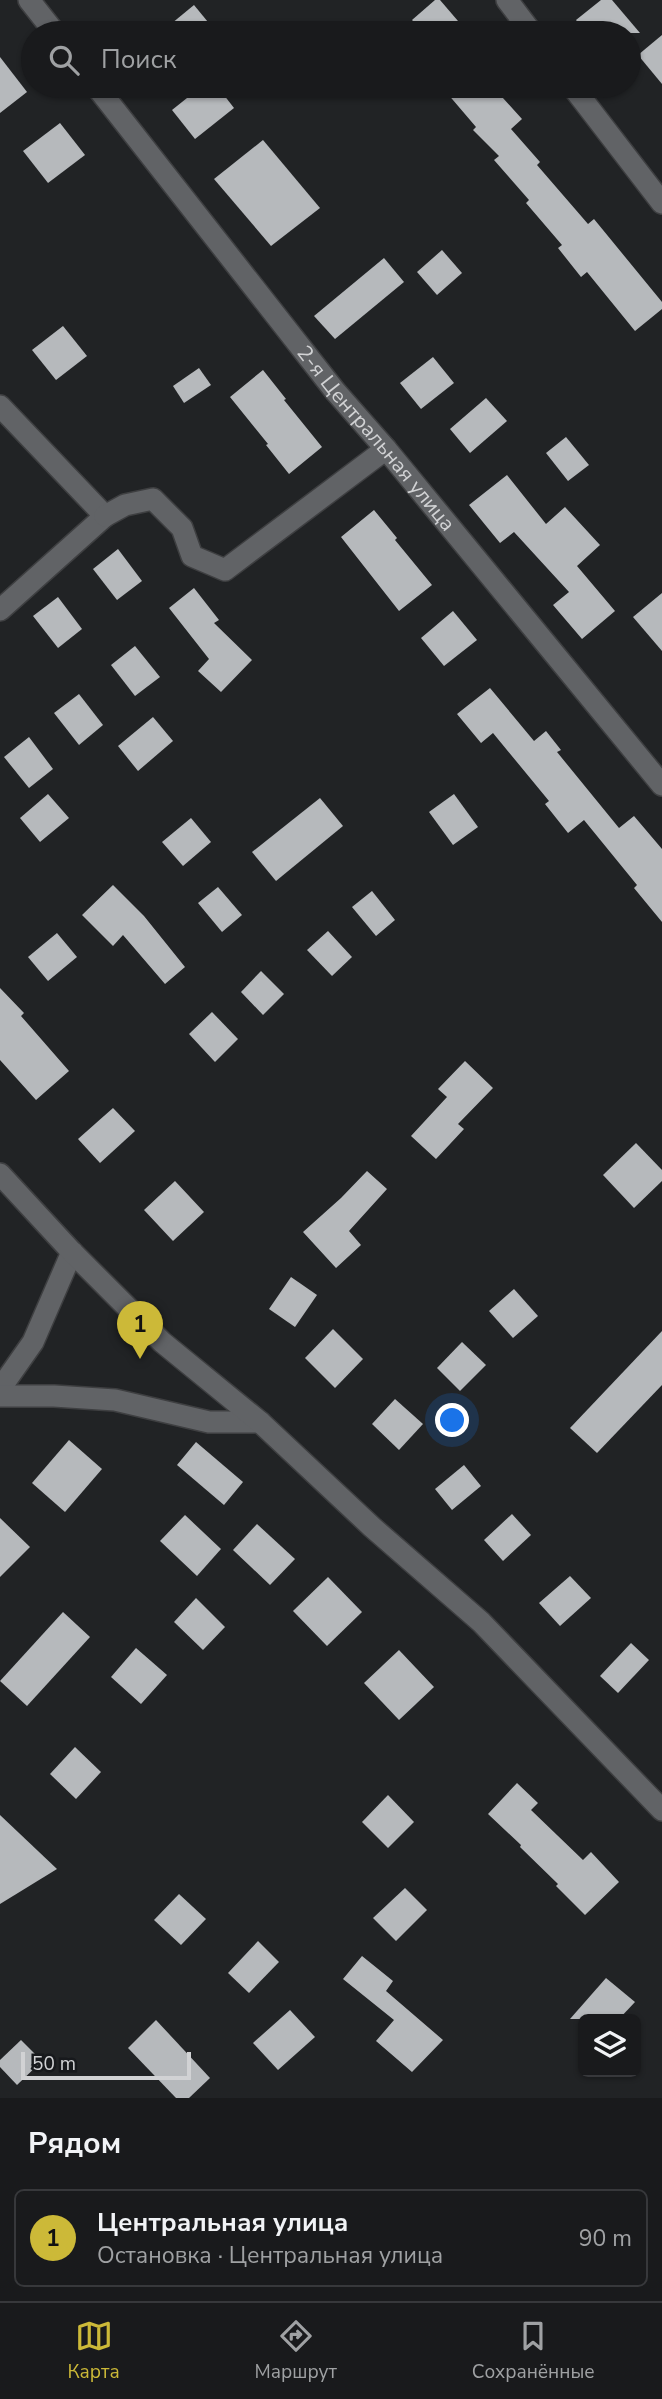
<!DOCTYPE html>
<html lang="ru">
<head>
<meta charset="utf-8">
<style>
  body { margin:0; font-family:"Nunito Sans",sans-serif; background:#222325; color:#f1f3f6 }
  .controls { position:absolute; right:21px; bottom:21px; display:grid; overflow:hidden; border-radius:10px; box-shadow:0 2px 5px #0004 }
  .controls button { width:63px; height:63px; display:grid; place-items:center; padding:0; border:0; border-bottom:2px solid #37383b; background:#191a1c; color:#f1f3f6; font:35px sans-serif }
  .scale { position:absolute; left:21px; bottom:18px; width:170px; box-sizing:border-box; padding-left:7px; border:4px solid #d1d2d4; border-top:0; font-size:19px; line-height:24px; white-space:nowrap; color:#d1d2d4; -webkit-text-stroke:5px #17191c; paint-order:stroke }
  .you { position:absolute; left:453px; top:1421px; width:24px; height:24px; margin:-18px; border:5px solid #fff; border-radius:50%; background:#1a73e8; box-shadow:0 0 0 10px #1a73e833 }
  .badge { display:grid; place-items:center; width:46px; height:46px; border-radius:50%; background:#ccb938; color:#111; font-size:23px; font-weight:700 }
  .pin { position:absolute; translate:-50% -58px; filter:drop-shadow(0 2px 4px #0008) }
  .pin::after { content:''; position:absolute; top:37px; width:24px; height:21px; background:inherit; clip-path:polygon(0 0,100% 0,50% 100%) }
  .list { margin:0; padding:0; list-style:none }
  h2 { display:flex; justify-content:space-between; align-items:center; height:91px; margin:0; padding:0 28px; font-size:30px }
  h2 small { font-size:23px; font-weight:400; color:#9fa1a3 }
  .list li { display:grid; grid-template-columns:46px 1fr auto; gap:21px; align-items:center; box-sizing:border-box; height:98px; margin:0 14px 14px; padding:0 14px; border:2px solid #37383b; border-radius:10px }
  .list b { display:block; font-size:26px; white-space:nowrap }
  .list p { margin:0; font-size:23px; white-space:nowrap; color:#9fa1a3 }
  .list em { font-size:23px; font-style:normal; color:#9fa1a3 }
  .icon { flex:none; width:38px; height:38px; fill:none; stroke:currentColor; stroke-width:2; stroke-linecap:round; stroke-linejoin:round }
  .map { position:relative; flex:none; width:662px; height:2098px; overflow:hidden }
  .search { position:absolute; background:#191a1c; box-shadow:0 2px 5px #0004; left:21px; right:21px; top:21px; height:77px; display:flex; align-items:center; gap:18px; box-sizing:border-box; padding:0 24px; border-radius:38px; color:#9fa1a3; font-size:26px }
  .sheet { height:203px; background:#191a1c }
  nav { display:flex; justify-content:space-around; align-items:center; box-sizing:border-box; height:98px; border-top:2px solid #37383b; background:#191a1c; font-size:19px; color:#9fa1a3 }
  nav a { display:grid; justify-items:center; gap:4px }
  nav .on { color:#ccb938 }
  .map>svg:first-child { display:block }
  .building { fill:#b6b9bc }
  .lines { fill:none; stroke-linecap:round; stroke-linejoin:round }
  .minor-casing { stroke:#3e3f41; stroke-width:24 }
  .tertiary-casing { stroke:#3e3f41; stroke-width:24 }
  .minor { stroke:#616366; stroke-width:21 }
  .tertiary { stroke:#616366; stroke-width:21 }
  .labels { text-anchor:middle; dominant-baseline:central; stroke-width:7; stroke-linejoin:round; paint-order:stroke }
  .street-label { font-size:21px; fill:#d1d2d4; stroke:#17191c }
</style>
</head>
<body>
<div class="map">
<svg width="662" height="2098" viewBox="0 0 662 2098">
  <rect width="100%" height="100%" fill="#212325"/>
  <g class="building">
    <polygon points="435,0 440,0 458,21 444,33 424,33 412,20"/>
    <polygon points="601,0 612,0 640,33 586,33 576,20"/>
    <polygon points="194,5 217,33 160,33"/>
    <polygon points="662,35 662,84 638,55"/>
    <polygon points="0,57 27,92 0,113"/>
    <polygon points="202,86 217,86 234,108 195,139 172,110"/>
    <polygon points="441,86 492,86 522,119 511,129 540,162 537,165 588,224 594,219 662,302 662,309 635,331 587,272 581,277 558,248 562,245 526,203 529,200 494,160 499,156 473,130 476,127"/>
    <polygon points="60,123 85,155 48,183 23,151"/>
    <polygon points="263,140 320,208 271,246 214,179"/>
    <polygon points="442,250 462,273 437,295 417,272"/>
    <polygon points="384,258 404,282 335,339 314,316"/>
    <polygon points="63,326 87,356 56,380 32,350"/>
    <polygon points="433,357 454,383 421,409 400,383"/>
    <polygon points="199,368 211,385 184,403 173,386"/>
    <polygon points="263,370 286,399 284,400 322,447 289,474 266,445 268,444 230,397"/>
    <polygon points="486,398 507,421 470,453 450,429"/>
    <polygon points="566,437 589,465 568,481 546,453"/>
    <polygon points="507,475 546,524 565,507 600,545 577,566 615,611 582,639 553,605 569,592 514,532 500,543 469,505"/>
    <polygon points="374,510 397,538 395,540 432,585 399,611 341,537"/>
    <polygon points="118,549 142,581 117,600 93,569"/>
    <polygon points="194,588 219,620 214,623 252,660 221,692 198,671 209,659 169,608"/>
    <polygon points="662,593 662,651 633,617"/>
    <polygon points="58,597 82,629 58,648 33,616"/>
    <polygon points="453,611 477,640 444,666 421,638"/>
    <polygon points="135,646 160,677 135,696 111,665"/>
    <polygon points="490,688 534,741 546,731 561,750 557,752 619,828 634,816 662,849 662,922 634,888 637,885 584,820 568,833 545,804 549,801 493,733 481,743 457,714"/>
    <polygon points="79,694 103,725 79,745 54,713"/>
    <polygon points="153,717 173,741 138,771 118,746"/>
    <polygon points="29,737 53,769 29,788 4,757"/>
    <polygon points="48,794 69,818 40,842 20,818"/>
    <polygon points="454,794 478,827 453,845 429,812"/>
    <polygon points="320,798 343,826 276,881 252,852"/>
    <polygon points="191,818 211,842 183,866 162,842"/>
    <polygon points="113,885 144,916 185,967 165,984 123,935 113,946 82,915"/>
    <polygon points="218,887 242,915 222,932 198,903"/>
    <polygon points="372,891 395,920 376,936 352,907"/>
    <polygon points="328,931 352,957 332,976 307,950"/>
    <polygon points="57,933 77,957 48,981 28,957"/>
    <polygon points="261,971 284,994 263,1015 241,992"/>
    <polygon points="0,988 24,1013 21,1016 69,1071 36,1100 0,1060"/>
    <polygon points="212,1012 238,1039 215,1062 189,1034"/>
    <polygon points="465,1061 493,1088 458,1124 464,1129 436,1159 411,1136 447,1097 438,1089"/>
    <polygon points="113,1108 135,1131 100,1163 78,1139"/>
    <polygon points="636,1143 662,1170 662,1181 634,1208 603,1175"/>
    <polygon points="367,1171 387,1189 349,1231 361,1245 336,1268 303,1232 341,1198"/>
    <polygon points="175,1181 204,1212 173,1241 144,1210"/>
    <polygon points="291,1277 317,1295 295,1327 269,1309"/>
    <polygon points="514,1289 538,1316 513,1338 489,1311"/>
    <polygon points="333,1329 363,1359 335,1388 305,1358"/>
    <polygon points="662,1331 662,1385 597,1453 570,1428"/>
    <polygon points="462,1342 486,1365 460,1391 437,1368"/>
    <polygon points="395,1399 423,1424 399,1450 372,1424"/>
    <polygon points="69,1440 102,1469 65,1512 32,1483"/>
    <polygon points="196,1442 243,1482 224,1505 177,1465"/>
    <polygon points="464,1465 481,1486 452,1510 435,1489"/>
    <polygon points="512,1514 531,1535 503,1561 484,1540"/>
    <polygon points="185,1515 221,1549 197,1576 160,1541"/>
    <polygon points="0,1518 30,1547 0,1577"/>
    <polygon points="257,1524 295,1559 270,1585 233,1550"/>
    <polygon points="570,1576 591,1598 560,1626 539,1603"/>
    <polygon points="328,1577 362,1612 327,1646 293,1611"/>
    <polygon points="196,1598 225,1627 203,1650 174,1622"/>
    <polygon points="63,1612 90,1637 27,1706 0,1681"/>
    <polygon points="631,1643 649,1660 618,1693 600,1676"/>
    <polygon points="136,1648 167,1675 141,1704 111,1677"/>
    <polygon points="399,1650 434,1687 399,1720 364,1683"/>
    <polygon points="75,1747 101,1772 76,1799 50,1774"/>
    <polygon points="517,1783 538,1803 531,1810 583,1860 591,1852 619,1882 585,1915 556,1886 558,1884 520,1847 521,1845 488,1814"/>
    <polygon points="388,1795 414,1822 388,1848 362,1822"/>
    <polygon points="0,1815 57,1869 0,1904"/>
    <polygon points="405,1888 427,1910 396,1941 373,1918"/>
    <polygon points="179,1894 206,1919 181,1945 154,1920"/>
    <polygon points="258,1941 279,1962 249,1993 228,1973"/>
    <polygon points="362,1956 393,1981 386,1991 443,2040 412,2072 376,2041 394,2020 343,1979"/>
    <polygon points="606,1978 635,2002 619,2019 570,2019"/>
    <polygon points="290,2010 315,2037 278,2070 253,2043"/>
    <polygon points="156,2020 210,2078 189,2098 176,2098 128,2048"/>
    <polygon points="21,2040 42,2061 17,2085 0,2067 0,2060"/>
  </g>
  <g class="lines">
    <g class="minor-casing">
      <g id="minor">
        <polyline points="29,0 55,33"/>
        <polyline points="507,0 532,33"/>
        <path id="s1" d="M96,86L335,391L386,449L662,785"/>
        <polyline points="572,86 662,203"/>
        <polyline points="0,406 105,516 0,610"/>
        <polyline points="105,516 125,505 153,499 182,528 192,556 225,570 386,449"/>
        <polyline points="0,1389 33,1342 72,1252"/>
        <polyline points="0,1396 54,1396 115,1400 209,1422 260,1422"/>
      </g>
    </g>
    <g class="tertiary-casing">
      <polyline id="tertiary" points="0,1174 72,1252 162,1342 260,1422 372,1527 481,1622 662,1810"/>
    </g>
    <use href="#minor" class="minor"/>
    <use href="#tertiary" class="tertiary"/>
  </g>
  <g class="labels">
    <g class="street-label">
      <text stroke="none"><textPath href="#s1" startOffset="450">2-я Центральная улица</textPath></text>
    </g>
  </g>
</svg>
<div class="controls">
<button><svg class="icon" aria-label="layers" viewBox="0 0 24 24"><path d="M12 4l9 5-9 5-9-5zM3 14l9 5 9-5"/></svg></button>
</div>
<div class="scale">50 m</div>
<div class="you"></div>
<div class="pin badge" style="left:140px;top:1359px">1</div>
<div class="search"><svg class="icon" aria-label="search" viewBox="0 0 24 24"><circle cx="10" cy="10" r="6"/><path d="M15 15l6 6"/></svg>Поиск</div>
</div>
<section class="sheet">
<h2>Рядом<small></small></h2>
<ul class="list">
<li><span class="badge">1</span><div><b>Центральная улица</b><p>Остановка · Центральная улица</p></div><em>90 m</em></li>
</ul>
</section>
<nav>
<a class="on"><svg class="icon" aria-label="map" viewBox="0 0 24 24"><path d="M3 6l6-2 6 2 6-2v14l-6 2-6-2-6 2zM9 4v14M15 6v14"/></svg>Карта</a>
<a><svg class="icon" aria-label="directions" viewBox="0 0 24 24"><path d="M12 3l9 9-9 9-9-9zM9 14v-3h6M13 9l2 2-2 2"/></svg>Маршрут</a>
<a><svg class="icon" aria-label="saved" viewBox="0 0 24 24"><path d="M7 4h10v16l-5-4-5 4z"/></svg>Сохранённые</a>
</nav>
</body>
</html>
